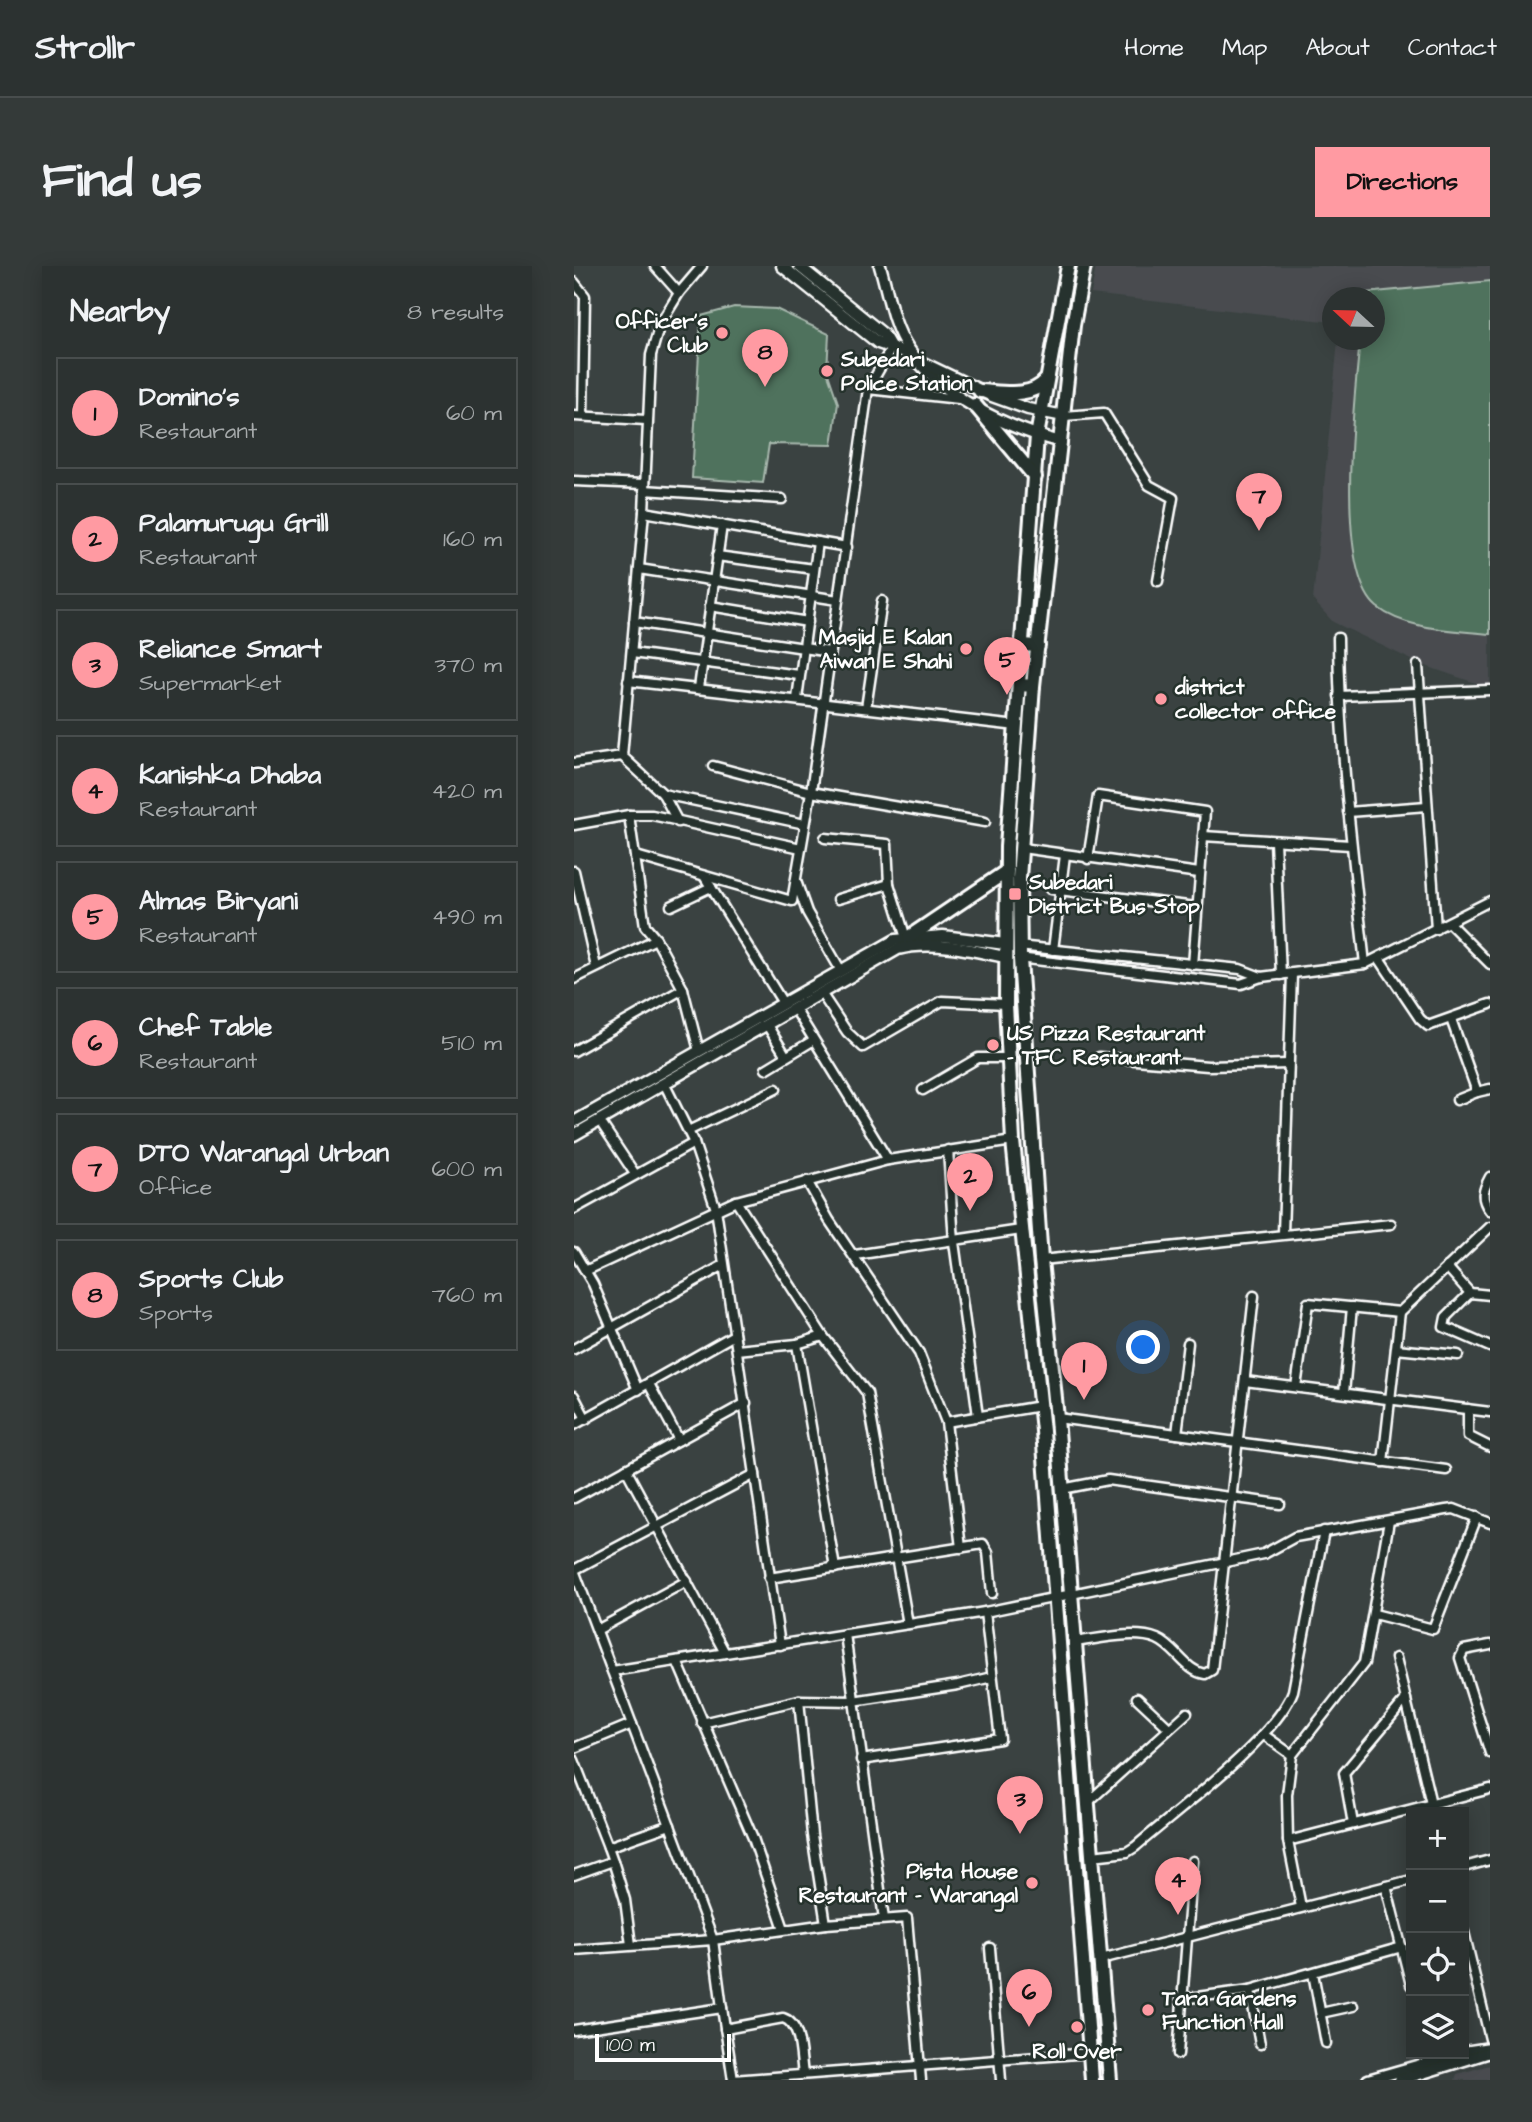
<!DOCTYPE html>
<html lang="en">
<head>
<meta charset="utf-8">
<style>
  body { margin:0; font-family:"Architects Daughter",sans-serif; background:#343a39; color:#f1f3f6 }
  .controls { position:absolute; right:21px; bottom:21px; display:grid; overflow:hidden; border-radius:0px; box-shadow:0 4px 18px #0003 }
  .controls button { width:63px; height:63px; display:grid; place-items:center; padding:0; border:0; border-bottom:2px solid #484d4d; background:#2c3231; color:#f1f3f6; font:35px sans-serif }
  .compass { position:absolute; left:748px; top:21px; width:63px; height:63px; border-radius:50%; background:#2c3231; box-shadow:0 4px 18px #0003; rotate:292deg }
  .scale { position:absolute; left:21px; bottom:18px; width:136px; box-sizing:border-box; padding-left:7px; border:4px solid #fff; border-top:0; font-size:19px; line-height:24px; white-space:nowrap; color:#fff; -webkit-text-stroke:5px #26332d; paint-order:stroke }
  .you { position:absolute; left:570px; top:1082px; width:24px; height:24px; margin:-18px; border:5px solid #fff; border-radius:50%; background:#1a73e8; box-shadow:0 0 0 10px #1a73e833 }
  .badge { display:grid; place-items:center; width:46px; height:46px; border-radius:50%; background:#ff9aa2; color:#111; font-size:23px; font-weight:700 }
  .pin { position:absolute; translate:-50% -58px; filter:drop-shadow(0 2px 4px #0008) }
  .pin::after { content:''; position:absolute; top:37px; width:24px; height:21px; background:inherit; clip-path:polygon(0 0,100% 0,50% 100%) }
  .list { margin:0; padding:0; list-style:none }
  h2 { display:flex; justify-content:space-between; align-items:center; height:91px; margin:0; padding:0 28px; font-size:30px }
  h2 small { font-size:23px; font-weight:400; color:#a6aaab }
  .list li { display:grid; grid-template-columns:46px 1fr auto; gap:21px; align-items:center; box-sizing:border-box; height:112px; margin:0 14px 14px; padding:0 14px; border:2px solid #484d4d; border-radius:0px }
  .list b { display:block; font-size:26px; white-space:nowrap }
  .list p { margin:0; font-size:23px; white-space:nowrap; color:#a6aaab }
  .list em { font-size:23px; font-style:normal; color:#a6aaab }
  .icon { flex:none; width:38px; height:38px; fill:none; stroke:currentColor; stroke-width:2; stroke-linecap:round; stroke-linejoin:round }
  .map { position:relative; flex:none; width:916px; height:1814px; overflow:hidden; border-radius:0px }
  header { display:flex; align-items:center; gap:42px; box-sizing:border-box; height:98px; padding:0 35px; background:#2c3231; border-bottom:2px solid #484d4d }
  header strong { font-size:33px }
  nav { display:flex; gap:38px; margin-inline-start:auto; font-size:24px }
  .intro { display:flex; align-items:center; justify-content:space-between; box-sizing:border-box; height:168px; padding:0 42px }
  h1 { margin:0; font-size:49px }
  .button { padding:18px 32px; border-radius:0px; background:#ff9aa2; color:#111; font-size:24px; font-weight:700 }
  main { display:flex; gap:42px; padding:0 42px }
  aside { flex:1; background:#2c3231; border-radius:0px; box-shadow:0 4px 18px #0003 }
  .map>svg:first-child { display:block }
  .built { fill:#484c4f }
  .green { fill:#50725d; stroke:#a8b8ae; stroke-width:2 }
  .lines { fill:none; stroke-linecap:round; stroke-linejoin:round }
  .minor-casing { stroke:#fff; stroke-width:13 }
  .tertiary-casing { stroke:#fff; stroke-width:15 }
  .primary-casing { stroke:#fff; stroke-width:18 }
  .trunk-casing { stroke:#fff; stroke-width:18 }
  .minor { stroke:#26332d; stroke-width:8 }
  .tertiary { stroke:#26332d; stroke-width:10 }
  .primary { stroke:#26332d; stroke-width:12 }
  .trunk { stroke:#26332d; stroke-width:12 }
  .poi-dot { fill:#ff9aa2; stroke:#26332d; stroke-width:2.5 }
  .labels { text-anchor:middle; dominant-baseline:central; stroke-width:5; stroke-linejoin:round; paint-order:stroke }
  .poi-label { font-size:21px; font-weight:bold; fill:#fff; stroke:#26332d; text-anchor:start }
</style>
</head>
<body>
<header>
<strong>Strollr</strong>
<nav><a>Home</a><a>Map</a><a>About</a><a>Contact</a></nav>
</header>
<div class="intro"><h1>Find us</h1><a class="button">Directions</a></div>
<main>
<aside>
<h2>Nearby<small>8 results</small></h2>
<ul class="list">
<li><span class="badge">1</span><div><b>Domino's</b><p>Restaurant</p></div><em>60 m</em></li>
<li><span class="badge">2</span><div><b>Palamurugu Grill</b><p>Restaurant</p></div><em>160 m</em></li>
<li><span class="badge">3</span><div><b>Reliance Smart</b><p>Supermarket</p></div><em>370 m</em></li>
<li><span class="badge">4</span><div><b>Kanishka Dhaba</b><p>Restaurant</p></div><em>420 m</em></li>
<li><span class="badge">5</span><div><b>Almas Biryani</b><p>Restaurant</p></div><em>490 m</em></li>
<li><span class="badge">6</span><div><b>Chef Table</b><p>Restaurant</p></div><em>510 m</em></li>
<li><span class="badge">7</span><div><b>DTO Warangal Urban</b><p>Office</p></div><em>600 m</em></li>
<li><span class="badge">8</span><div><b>Sports Club</b><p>Sports</p></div><em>760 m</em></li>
</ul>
</aside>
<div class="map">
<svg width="916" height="1814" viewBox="0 0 916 1814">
  <rect width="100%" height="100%" fill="#3a4241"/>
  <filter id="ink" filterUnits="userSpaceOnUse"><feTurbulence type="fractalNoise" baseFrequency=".0143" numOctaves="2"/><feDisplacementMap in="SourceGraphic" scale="14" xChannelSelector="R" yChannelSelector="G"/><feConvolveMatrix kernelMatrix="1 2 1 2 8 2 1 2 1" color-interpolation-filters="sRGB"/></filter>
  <g filter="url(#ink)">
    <g class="built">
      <polygon points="522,0 916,0 916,422 846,398 759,356 739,334 764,74 800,74 800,32 758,32 758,56 517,28"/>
      <polygon points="916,1799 916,1814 881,1814 883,1808"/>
    </g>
    <g class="green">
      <path d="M916,15V368C880,364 832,364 803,341C759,305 781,127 786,74H800V32L791,31V27Z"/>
      <polygon points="160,41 202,43 255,68 253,105 264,137 258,179 195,178 189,217 118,212 127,50"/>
    </g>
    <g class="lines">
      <g class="minor-casing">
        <g id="minor">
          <polyline points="81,0 105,27"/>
          <polyline points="0,16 11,30 9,150"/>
          <polyline points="294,123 385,133"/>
          <polyline points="0,150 72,154"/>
          <polyline points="490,150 530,147 575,219 599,232 584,315"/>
          <polyline points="0,215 70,218"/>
          <polyline points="70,224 208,233"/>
          <polyline points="70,246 273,281"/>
          <polyline points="143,290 240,303"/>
          <polyline points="65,303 264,334"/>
          <polyline points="136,340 234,356"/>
          <polyline points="60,356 256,386"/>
          <path d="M764,372C765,481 779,589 791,698"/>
          <polyline points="58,387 225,409"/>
          <polyline points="844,399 862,663"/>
          <polyline points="54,415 443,460"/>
          <polyline points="125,422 148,259"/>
          <polyline points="765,430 916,424"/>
          <polyline points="223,433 244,276"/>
          <polyline points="292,442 308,335"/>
          <polyline points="48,490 89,528 104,556"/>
          <polyline points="0,497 48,490 70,246 77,89 86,58 105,27 128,0"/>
          <polyline points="139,500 237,526 411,556"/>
          <polyline points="89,528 231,558"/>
          <polyline points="774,546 853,540"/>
          <polyline points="0,559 55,549 78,549 227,582"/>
          <polyline points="629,570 776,579"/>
          <polyline points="251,572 313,578 315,618"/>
          <polyline points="701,575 707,709"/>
          <polyline points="448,582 625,607"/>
          <polyline points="62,590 218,635 237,526 294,123 318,81"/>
          <polyline points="514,593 524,530 631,546 619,699"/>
          <polyline points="0,605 22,701"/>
          <polyline points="130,610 209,737"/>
          <polyline points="222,615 233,646 266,703"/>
          <polyline points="477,623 622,641"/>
          <polyline points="264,633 315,618 332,672"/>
          <polyline points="97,640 137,621"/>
          <polyline points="875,657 916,698"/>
          <polyline points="82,673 109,723 125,785"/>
          <polyline points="444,680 666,703 687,711"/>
          <polyline points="479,684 491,589"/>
          <polyline points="444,692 667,718 687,711 791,698 916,635"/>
          <polyline points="805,692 846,753 854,760 916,738"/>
          <polyline points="0,713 82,673 71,660 55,549"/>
          <polyline points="247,727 273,766 289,781 368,735 432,738"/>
          <polyline points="221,743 314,894"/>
          <polyline points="877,753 903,826 916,823"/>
          <polyline points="193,759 212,790"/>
          <polyline points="0,785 109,723"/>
          <polyline points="525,791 634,800 714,798"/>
          <polyline points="192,803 235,777"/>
          <polyline points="90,817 120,877 142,943 206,1379"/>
          <polyline points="349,824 404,792 435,792"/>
          <polyline points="883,834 903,826"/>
          <polyline points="25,854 61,908"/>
          <polyline points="114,865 202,823"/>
          <polyline points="374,884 380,976 404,1150"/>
          <path d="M916,911C909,924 906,932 916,945"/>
          <polyline points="233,915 255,954 345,1087 372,1156"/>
          <polyline points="162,935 249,1070 293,1127 334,1358"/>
          <polyline points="0,943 120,877"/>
          <polyline points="709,967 718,708"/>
          <polyline points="0,986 19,1018 64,1124"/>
          <polyline points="281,989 447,964"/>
          <polyline points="467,994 817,958"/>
          <polyline points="873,1001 896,1027 916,1029"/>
          <polyline points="11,1005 162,935 314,894 439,875"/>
          <polyline points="896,1027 872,1051 870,1061 916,1081"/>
          <polyline points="223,1078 261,1302"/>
          <polyline points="0,1083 148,1000"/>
          <polyline points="822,1083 884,1089"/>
          <polyline points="163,1084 223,1078 249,1070"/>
          <polyline points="671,1115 916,1146"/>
          <polyline points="75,1118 105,1174"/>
          <polyline points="722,1121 734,1037 826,1046"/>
          <polyline points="770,1127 778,1041"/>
          <polyline points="0,1130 12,1153"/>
          <polyline points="894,1143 894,1170 916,1181"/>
          <polyline points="483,1152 872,1204"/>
          <polyline points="0,1159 160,1069"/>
          <polyline points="603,1168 614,1077"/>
          <polyline points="809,1196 826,1046 916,961"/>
          <polyline points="52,1203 151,1387"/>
          <polyline points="488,1223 534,1214 706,1238"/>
          <polyline points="0,1232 172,1137"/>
          <polyline points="387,1282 372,1156 466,1140"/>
          <polyline points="0,1304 139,1674 148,1742 0,1764"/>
          <polyline points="0,1304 181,1208"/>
          <polyline points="195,1312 409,1278 414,1286 418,1327"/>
          <polyline points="800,1348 859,1363 903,1251"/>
          <polyline points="23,1364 113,1315"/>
          <polyline points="271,1368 310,1653"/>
          <path d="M501,1376C525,1373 560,1364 583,1373C602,1381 611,1405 631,1408L638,1404L680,1030"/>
          <polyline points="916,1379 890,1384 886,1392 916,1487"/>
          <polyline points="822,1392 859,1546"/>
          <polyline points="103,1395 179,1572 210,1663"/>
          <polyline points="38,1405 411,1346 690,1288 721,1271 872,1244 880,1243 916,1257"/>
          <polyline points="563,1432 595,1462"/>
          <polyline points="225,1434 238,1569 252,1658"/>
          <polyline points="128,1457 225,1434 279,1435 384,1419 418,1411"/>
          <polyline points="690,1469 718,1489"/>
          <polyline points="0,1482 58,1458"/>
          <polyline points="0,1494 34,1581"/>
          <polyline points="287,1494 426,1473 411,1346"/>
          <polyline points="513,1537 613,1447"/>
          <polyline points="779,1558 770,1507 832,1433"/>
          <polyline points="714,1575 916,1523"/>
          <path d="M518,1590L553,1586L561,1581C601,1546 702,1472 719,1425L750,1265"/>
          <polyline points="39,1595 51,1634 57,1679"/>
          <polyline points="890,1601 916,1594"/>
          <polyline points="0,1609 39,1595 34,1581 96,1559"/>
          <polyline points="812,1620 837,1719"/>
          <polyline points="727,1641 714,1575 713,1529 718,1489 790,1397 815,1255"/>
          <polyline points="890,1666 916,1773"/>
          <polyline points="416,1682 427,1814"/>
          <polyline points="0,1684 139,1674 252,1658 333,1652 347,1814"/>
          <polyline points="527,1693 837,1614"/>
          <polyline points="739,1707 752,1777"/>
          <polyline points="676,1724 686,1778"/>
          <polyline points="607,1733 676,1724 828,1681"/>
          <polyline points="148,1742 159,1814 516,1787"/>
          <polyline points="747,1747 779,1740"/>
          <path d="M151,1763L209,1752C228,1758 226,1791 229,1808"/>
          <polyline points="604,1788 619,1595"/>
        </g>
      </g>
      <g class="tertiary-casing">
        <g id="tertiary">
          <polyline points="208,0 304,77 339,89"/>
          <polyline points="225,0 309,68 316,80"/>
          <path d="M306,0C314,26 318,59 334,82C366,130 432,162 487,176"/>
          <polyline points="345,95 418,130 454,143 490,150"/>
          <polyline points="0,856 321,674 369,670 431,678"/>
          <path d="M0,869L324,683C357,674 399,684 431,691"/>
          <polyline points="890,1786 916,1782"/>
          <polyline points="794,1814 885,1788"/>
          <polyline points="826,1814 916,1786"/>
        </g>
      </g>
      <g class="primary-casing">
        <g id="primary">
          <polyline points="494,0 463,170 433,581 432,738 439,875 469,1165 518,1814"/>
          <polyline points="510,0 499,59 459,420 445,612 446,693 467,994 483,1152 536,1814"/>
        </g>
      </g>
      <g class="trunk-casing">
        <g id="trunk">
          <path d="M406,125C427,126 457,133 472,114"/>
          <polyline points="401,139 461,211"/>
          <polyline points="448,379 464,380"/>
          <polyline points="446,419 459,420"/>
          <polyline points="335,671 433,605"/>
        </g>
      </g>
      <use href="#minor" class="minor"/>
      <use href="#tertiary" class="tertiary"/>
      <use href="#primary" class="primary"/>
      <use href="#trunk" class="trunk"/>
    </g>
  </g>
  <g class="poi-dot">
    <circle cx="148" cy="67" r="7"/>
    <circle cx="253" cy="105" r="7"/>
    <circle cx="392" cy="383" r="7"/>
    <circle cx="587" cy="433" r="7"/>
    <rect x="434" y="621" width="14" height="14" rx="3.5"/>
    <circle cx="419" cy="779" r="7"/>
    <circle cx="458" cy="1617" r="7"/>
    <circle cx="574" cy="1744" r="7"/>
    <circle cx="503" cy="1761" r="7"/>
  </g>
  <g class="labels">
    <g class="poi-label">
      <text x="134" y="55" text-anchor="end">Officer's<tspan x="134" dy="24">Club</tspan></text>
      <text x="267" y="93">Subedari<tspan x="267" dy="24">Police Station</tspan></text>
      <text x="378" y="371" text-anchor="end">Masjid E Kalan<tspan x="378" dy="24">Aiwan E Shahi</tspan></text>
      <text x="601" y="421">district<tspan x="601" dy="24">collector office</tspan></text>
      <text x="455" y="616">Subedari<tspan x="455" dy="24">District Bus Stop</tspan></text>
      <text x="433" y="767">US Pizza Restaurant<tspan x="433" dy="24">- TFC Restaurant</tspan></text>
      <text x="444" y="1605" text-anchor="end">Pista House<tspan x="444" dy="24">Restaurant - Warangal</tspan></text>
      <text x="588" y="1732">Tara Gardens<tspan x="588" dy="24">Function Hall</tspan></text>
      <text x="503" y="1785" text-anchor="middle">Roll Over</text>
    </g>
  </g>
</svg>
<div class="controls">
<button>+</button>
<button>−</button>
<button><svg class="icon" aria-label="locate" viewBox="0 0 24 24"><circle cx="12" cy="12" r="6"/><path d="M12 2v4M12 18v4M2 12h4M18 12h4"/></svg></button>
<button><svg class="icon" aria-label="layers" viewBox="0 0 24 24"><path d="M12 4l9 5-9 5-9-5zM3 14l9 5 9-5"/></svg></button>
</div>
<svg class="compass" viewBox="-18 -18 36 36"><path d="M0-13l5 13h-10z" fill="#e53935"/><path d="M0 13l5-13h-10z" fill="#a6aaab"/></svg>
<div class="scale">100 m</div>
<div class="you"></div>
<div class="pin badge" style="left:510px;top:1134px">1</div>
<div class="pin badge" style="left:396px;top:945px">2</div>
<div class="pin badge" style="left:446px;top:1568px">3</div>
<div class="pin badge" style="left:604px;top:1649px">4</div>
<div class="pin badge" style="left:433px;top:429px">5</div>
<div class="pin badge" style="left:455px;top:1761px">6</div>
<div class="pin badge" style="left:685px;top:265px">7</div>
<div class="pin badge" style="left:191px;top:121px">8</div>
</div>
</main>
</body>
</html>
